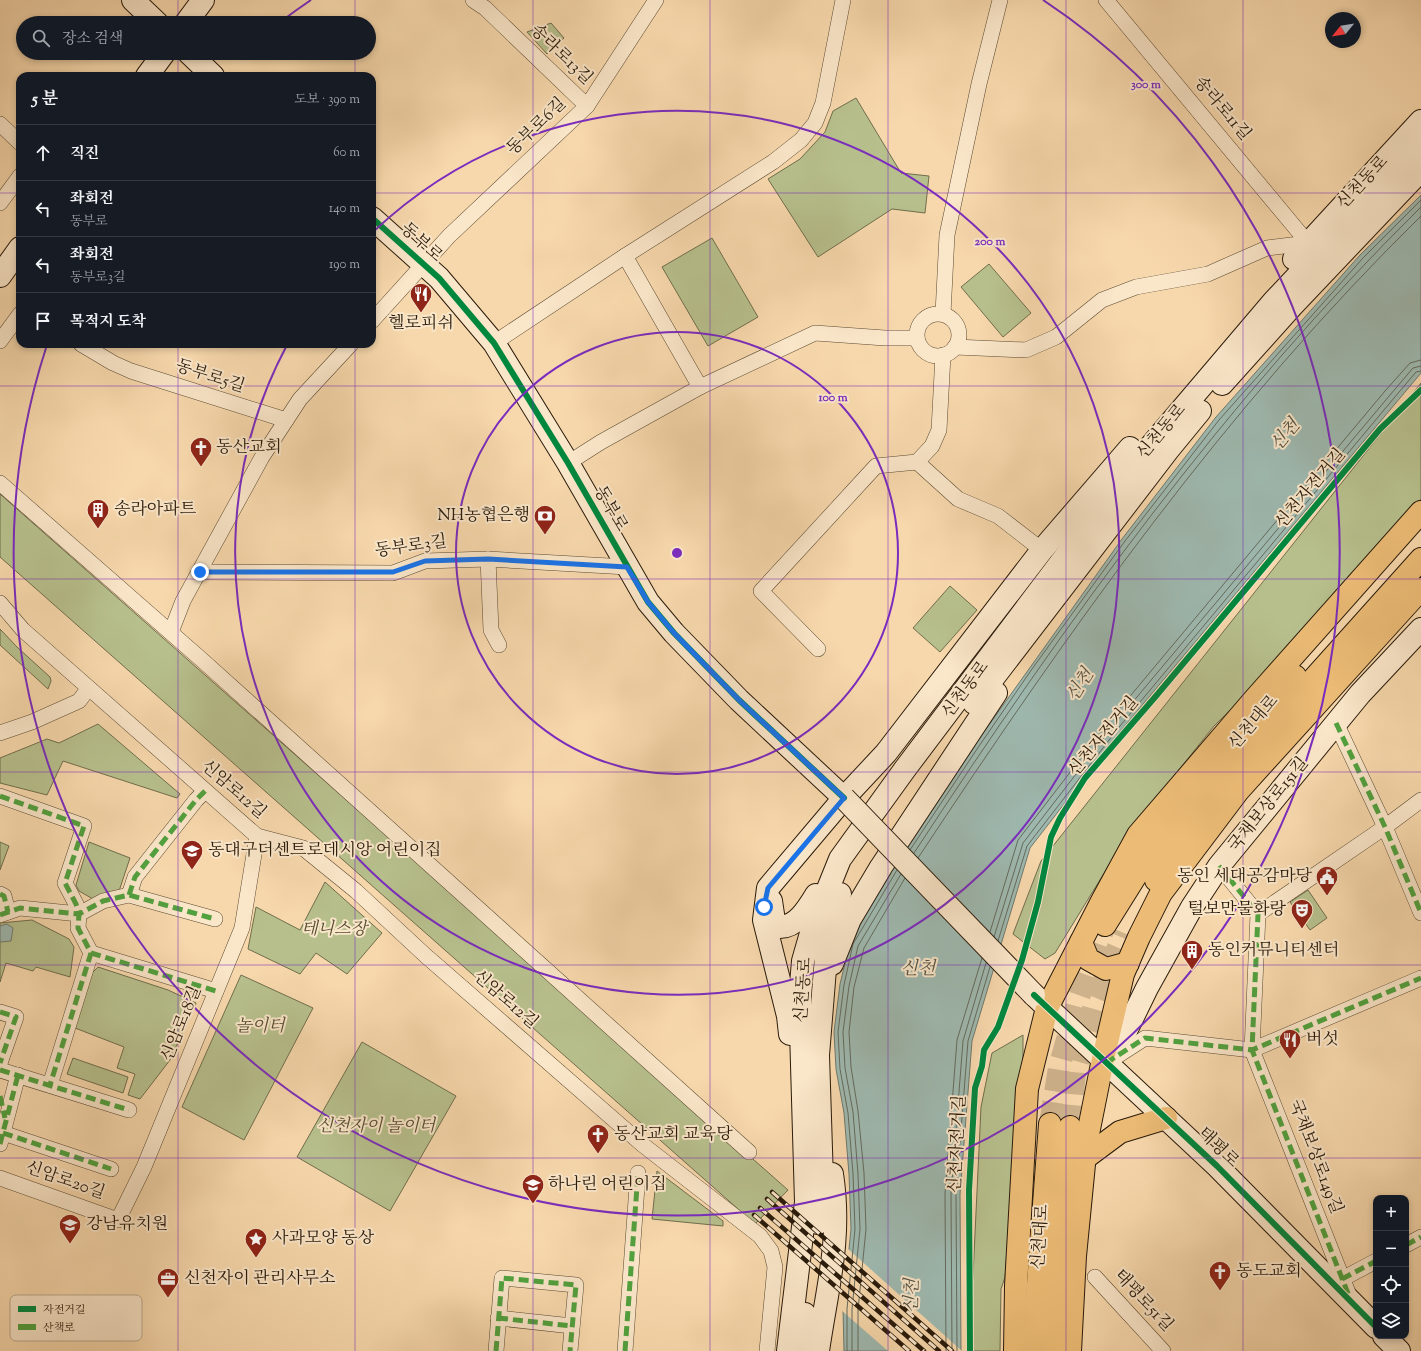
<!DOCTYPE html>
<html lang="ko">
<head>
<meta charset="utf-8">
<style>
  body { margin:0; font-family:"Sorts Mill Goudy","Noto Serif KR",serif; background:#242831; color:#f1f3f6 }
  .controls { position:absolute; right:12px; bottom:12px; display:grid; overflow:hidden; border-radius:8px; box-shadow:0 2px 6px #0003 }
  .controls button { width:36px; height:36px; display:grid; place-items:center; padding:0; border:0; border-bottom:1px solid #363941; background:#171b24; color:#f1f3f6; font:20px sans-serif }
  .compass { position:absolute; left:1325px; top:12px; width:36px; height:36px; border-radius:50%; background:#171b24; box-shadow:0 2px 6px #0003; rotate:240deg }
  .stop { position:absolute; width:12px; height:12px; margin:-9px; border:3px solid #1a73e8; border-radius:50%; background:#fff }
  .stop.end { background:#1a73e8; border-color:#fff; box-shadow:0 1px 4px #0008 }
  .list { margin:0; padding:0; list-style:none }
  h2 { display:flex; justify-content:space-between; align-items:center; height:52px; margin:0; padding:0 16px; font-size:17px }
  h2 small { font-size:13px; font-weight:400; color:#9ea1a6 }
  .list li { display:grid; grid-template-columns:26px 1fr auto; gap:12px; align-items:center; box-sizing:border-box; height:56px; padding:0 16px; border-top:1px solid #363941 }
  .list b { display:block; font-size:15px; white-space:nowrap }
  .list p { margin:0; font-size:13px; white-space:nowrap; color:#9ea1a6 }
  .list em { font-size:13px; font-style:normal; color:#9ea1a6 }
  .icon { flex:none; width:22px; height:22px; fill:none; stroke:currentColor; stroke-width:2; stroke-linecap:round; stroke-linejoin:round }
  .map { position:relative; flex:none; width:1421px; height:1351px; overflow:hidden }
  .search { position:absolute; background:#171b24; box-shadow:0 2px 6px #0003; left:16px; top:16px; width:360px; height:44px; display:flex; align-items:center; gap:10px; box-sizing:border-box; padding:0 14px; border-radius:22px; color:#9ea1a6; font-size:15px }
  .panel { position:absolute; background:#171b24; box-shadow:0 2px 6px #0003; left:16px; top:72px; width:360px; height:276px; border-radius:12px }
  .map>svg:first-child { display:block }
  .green { fill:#b7c08d; stroke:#706d4c }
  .water { fill:#9eb9b0; stroke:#6f796e }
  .pier { fill:#f7d8ac }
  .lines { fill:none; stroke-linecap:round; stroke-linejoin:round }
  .shore { stroke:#646a5d; stroke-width:1 }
  .highway-tunnel { stroke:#ceb28c; stroke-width:22; stroke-dasharray:22 11; stroke-linecap:butt }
  .street-casing { stroke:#5c4a32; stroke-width:16 }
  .secondary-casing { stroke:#291a0a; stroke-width:24 }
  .highway-casing { stroke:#291a0a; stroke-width:24 }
  .street { stroke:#fae6c9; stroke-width:15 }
  .secondary { stroke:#fae6c9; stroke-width:22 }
  .highway { stroke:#ecbc76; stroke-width:22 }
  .rail-casing { stroke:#291a0a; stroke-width:4.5 }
  .rail { stroke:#fae6c9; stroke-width:3; stroke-dasharray:9; stroke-linecap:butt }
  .secondary-bridge-casing { stroke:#291a0a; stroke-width:24; stroke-linecap:butt }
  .secondary-bridge { stroke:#fae6c9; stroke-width:22 }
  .quiet { stroke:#51a13e; stroke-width:5; stroke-dasharray:10 5; stroke-linecap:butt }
  .cycleway-casing { stroke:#fae6c9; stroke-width:8 }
  .cycleway { stroke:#00873e; stroke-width:6 }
  .route { stroke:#1a73e8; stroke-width:5 }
  .grid { fill:none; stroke:#7b2cbf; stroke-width:1; stroke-opacity:0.55 }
  .ring { fill:none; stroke:#7b2cbf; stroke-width:2 }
  .labels { text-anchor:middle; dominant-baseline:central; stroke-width:4; stroke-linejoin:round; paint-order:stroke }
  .street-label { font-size:17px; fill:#291a0a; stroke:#fae6c9 }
  .poi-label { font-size:17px; fill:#291a0a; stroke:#fae6c9; text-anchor:start }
  .park-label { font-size:17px; font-style:italic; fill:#544c31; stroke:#fae6c9 }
  .water-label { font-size:18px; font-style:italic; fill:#525244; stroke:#fae6c9 }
  .key { fill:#fae6c9; stroke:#bba990; stroke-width:1 }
  .key-label { font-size:11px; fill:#291a0a }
  .centre { fill:#7b2cbf; stroke:#fae6c9; stroke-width:2 }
  .ring-label { font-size:12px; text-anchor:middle; font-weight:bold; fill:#7b2cbf; stroke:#fae6c9; stroke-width:4; stroke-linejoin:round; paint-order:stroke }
</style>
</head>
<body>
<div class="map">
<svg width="1421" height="1351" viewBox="0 0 1421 1351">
  <rect width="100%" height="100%" fill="#f7d8ac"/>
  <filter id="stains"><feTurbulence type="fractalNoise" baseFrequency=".005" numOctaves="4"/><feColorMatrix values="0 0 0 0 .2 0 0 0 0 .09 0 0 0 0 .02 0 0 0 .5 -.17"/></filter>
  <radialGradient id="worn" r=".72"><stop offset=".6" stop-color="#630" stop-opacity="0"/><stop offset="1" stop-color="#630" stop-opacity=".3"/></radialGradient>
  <g class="green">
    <polygon points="551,23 564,38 547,54 527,32"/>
    <polygon points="856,98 901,173 929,176 925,213 892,209 818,257 768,179 800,159 825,132 833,111"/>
    <polygon points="712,238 758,317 708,346 662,267"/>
    <polygon points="989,264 1031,313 1003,337 961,287"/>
    <polygon points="1421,383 1421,499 1257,684 1214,726 1130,831 1055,953 1045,959 1013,934 1041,861"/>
    <polygon points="0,494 788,1190 755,1224 0,557"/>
    <polygon points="950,586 977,610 940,652 913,628"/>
    <polygon points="0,629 17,647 50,677 51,681 48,689 0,645"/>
    <polygon points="98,724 180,794 177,798 63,761 47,795 0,783 0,758 47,739 59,743"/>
    <polygon points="0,842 9,846 0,870"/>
    <polygon points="89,842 130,858 119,891 93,899 79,891 76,885"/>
    <polygon points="325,882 382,933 347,974 316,953 300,974 248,949 256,907 300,930"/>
    <polygon points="1308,890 1327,918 1310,930 1290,902"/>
    <polygon points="32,920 69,939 74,947 70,977 36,967 33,971 6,963 0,982 0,923"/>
    <polygon points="98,967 168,990 196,1003 170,1060 140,1099 128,1095 135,1074 117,1068 124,1047 75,1028 92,973"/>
    <polygon points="241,975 313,1008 244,1140 182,1107"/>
    <polygon points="1023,1035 1023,1057 1005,1277 1001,1289 1000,1351 973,1351 969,1302 973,1276 981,1107 992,1053"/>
    <polygon points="362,1042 456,1096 390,1211 297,1157"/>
    <polygon points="73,1058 128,1077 123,1093 67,1074"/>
    <polygon points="657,1171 723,1221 723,1226 652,1219"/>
  </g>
  <g class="water">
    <polygon points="1421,195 1421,373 1123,728 1030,848 972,1041 960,1194 961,1351 844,1351 843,1309 851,1229 849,1174 844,1113 836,1069 834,1032 840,984 850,943 879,890 971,750 1122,539 1216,417 1360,255"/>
    <polygon points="7,924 13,928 11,941 0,942 0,926"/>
  </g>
  <polygon class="pier" points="847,1248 962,1351 888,1351 841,1310"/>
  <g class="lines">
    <g class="shore">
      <polyline points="910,850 975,752 1032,669 1125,541 1219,420 1363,258 1421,200"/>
      <path d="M914,853C1064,624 1225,400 1421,207"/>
      <path d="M918,858C1068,631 1226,407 1421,216"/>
      <polyline points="990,932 1018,840 1111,719 1385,391 1410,363 1421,360"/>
      <polyline points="994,937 1023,843 1116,722 1390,395 1413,368 1421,366"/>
      <polyline points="998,941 1027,846 1120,726 1394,398 1416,372 1421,371"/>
      <polyline points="847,1351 847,1309 855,1229 853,1174 848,1113 840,1069 838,1032 844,985 853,944 897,870"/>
      <polyline points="852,1351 852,1309 860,1229 858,1174 853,1112 845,1068 843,1032 849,986 858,946 901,874"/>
      <polyline points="858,1351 858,1310 866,1229 864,1173 858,1111 851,1067 849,1032 854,987 864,948 905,878"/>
      <polyline points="946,1351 945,1194 957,1040 982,958"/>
      <polyline points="952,1351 951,1194 963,1041 986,963"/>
      <polyline points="957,1351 956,1194 968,1041 990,967"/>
    </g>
    <g class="highway-tunnel">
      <polyline points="1050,1124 1059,1068 1078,1000 1105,925"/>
      <polyline points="1070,1127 1075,1072 1095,1002 1124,933"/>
    </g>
    <g class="street-casing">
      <g id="street">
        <polyline points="473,0 485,8 587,106"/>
        <polyline points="1106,0 1308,243"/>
        <polyline points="0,124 20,143"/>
        <polyline points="0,203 20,176"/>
        <polyline points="943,314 947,235 979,84 1000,0"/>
        <circle cx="938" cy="335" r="21"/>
        <polyline points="372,321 449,236 587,106 656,0"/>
        <polyline points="0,341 20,314"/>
        <polyline points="494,343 625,256"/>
        <polyline points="81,344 113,363 131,371 286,420"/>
        <polyline points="955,347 1026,350 1056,337 1102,300 1136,287 1208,274 1267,248 1308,243"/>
        <polyline points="943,355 939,430 932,446 917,462 958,499 998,516 1042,550"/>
        <polyline points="700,387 625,256 773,162 801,140 815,123 823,103 843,0"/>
        <polyline points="568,463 601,442 700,387 815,333 885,338 917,338"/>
        <polyline points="0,483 202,660 749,1152"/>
        <polyline points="488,559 491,630 499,645"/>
        <polyline points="200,572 393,573 425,561 488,559 627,567"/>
        <polyline points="0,603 23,630 257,836 303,848 356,891 426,956 643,1145 760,1236 771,1251 775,1267 767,1351"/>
        <polyline points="171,632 183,601 262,457 300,399 351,344"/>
        <polyline points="818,649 761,591 876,466 917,462"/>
        <polyline points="1336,723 1385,827 1421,913"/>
        <polyline points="0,733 32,722 79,701 88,689"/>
        <polyline points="0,796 84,826 65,883 76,904 79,914 78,928 91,953 50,1085"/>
        <polyline points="1219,866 1258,914 1252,1050 1349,1295"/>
        <polyline points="0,894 4,896 8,912"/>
        <polyline points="129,895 135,877 196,800 205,791"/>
        <polyline points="1258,914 1385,827 1421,800"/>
        <polyline points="0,915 20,908 79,914 103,901 129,895 215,919"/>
        <polyline points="91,953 216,991"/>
        <polyline points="0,1012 16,1017 0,1063"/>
        <polyline points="1111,1060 1145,1038 1252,1050 1421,978"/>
        <polyline points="0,1070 129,1110"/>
        <polyline points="3,1133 111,1169"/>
        <polyline points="0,1144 18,1075"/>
        <polyline points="0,1178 118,1220 144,1167 242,928 257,836"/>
        <polyline points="1406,1245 1421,1237"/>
        <polyline points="1095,1277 1163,1351"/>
        <polyline points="1342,1279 1376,1261"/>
        <polyline points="498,1318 572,1326"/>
        <polyline points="496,1351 502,1278 576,1285 570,1351"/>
        <polyline points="625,1351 638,1173"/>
      </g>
    </g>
    <g class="secondary-casing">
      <g id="secondary">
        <polyline points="133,0 157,23"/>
        <polyline points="186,23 203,0"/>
        <polyline points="189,53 213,76"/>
        <polyline points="147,76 164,53"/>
        <polyline points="372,218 439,278 494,343 568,463 648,602 674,633 739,700 844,798"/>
        <polyline points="1294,259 1421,121"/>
        <polyline points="0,276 20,248"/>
        <polyline points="1222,384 1292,306 1421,170"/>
        <polyline points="974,703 1168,450 1200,411"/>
        <path d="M771,901L774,921L780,927C797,927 808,908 816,895"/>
        <polyline points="832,964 850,919 881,867 996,693"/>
        <polyline points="1034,995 1217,1166 1376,1327"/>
        <polyline points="790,1034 788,1016 764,920 768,888 844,798 886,753 1042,550 1130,448"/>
        <polyline points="1106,1063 1126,1031 1147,988 1192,907 1219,866 1360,694 1421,629"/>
        <polyline points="818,1223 822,1181 818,1055 828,932 840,894"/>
        <polyline points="1384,1336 1399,1351"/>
        <polyline points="788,1351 806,1202 800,996 803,961 813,926 840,859 905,769 1132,468 1273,302 1421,145"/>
        <polyline points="804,1351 805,1314"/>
        <path d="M818,1351C827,1288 842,1239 832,1174"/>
      </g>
    </g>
    <g class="highway-casing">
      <g id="highway">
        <polyline points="1156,880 1186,830 1274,723 1421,559"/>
        <polyline points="1105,925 1150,853 1195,792 1295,676"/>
        <polyline points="1081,942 1088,959 1106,969 1128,963"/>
        <polyline points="1085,1158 1120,1132 1166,1118"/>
        <polyline points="1015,1351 1016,1286 1027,1089 1047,1008 1102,901 1138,835 1253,701 1421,512"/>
        <polyline points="1033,1351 1050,1124"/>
        <polyline points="1053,1351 1070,1127"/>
        <polyline points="1070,1351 1075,1256 1086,1144 1103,1059 1123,974 1139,937 1161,893 1238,791 1421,589"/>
      </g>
    </g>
    <use href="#street" class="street"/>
    <use href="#secondary" class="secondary"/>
    <use href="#highway" class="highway"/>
    <g class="rail-casing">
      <g id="rail">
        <polyline points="772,1192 952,1351"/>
        <polyline points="767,1199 939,1351"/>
        <polyline points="760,1208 924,1351"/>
        <polyline points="754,1215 909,1351"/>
      </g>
    </g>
    <use href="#rail" class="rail"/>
    <g class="secondary-bridge-casing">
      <polyline id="secondary-bridge" points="844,798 1034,995"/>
    </g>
    <use href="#secondary-bridge" class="secondary-bridge"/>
    <g class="quiet">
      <polyline points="1336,723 1385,827 1421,913"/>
      <polyline points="0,796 84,826 65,883 76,904 79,914 78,928 91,953 50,1085"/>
      <polyline points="1219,866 1258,914 1252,1050 1349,1296"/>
      <polyline points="0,894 4,896 8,912"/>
      <polyline points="129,895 135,877 196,800 205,791"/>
      <polyline points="0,915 20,908 79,914 103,901 129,895 215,919"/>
      <polyline points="91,953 216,991"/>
      <polyline points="0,1012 16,1017 0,1063"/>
      <polyline points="1106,1063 1145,1038 1252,1050 1421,978"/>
      <polyline points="0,1070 129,1110"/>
      <polyline points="0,1096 5,1118"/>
      <polyline points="3,1133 111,1169"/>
      <polyline points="0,1144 18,1075"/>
      <polyline points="1406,1245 1421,1237"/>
      <polyline points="1342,1279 1376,1261"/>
      <polyline points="498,1318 572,1326"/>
      <polyline points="496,1351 502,1278 576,1285 570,1351"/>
      <polyline points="625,1351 638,1173"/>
    </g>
    <g class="cycleway-casing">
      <g id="cycleway">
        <polyline points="372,218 439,278 494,343 568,463 648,602 674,633 739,700 844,798"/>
        <polyline points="1034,995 1217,1166 1376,1327"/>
        <polyline points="970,1351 969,1190 975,1088 982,1066 984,1050 998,1027 1022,960 1038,902 1051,837 1060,818 1085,778 1156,696 1380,429 1421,390"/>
      </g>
    </g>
    <use href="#cycleway" class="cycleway"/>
  </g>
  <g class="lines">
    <polyline class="route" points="200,572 393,572 425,561 488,559 627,567 648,602 674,633 739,700 844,798 768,888 764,907"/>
  </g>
  <path class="grid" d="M178,0V23M355,0V23M533,0V1351M710,0V1351M888,0V1351M1066,0V1351M1243,0V1351M178,53V76M355,53V76M0,193H20M372,193H1421M178,344V1351M355,344V1351M0,386H1421M0,579H1421M0,772H1421M0,965H1421M0,1158H1421"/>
  <g class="ring">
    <circle cx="677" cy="553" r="221"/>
    <path d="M373 232A442 442 0 1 1 287 345"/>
    <path d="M283 20A663 663 0 0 1 311 0M1043 0A663 663 0 1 1 46 348"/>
  </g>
  <defs>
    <g id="restaurant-pin" transform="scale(1.15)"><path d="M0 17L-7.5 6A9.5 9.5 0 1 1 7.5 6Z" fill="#8f2418" stroke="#fae6c9"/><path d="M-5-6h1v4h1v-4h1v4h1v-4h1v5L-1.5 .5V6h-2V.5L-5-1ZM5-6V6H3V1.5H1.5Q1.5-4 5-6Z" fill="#fff"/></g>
    <g id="church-pin" transform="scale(1.15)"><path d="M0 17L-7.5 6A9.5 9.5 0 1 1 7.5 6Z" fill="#8f2418" stroke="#fae6c9"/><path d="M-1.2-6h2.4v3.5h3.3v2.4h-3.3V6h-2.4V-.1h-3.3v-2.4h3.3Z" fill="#fff"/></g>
    <g id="building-pin" transform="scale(1.15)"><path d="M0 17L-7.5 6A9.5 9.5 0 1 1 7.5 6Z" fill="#8f2418" stroke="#fae6c9"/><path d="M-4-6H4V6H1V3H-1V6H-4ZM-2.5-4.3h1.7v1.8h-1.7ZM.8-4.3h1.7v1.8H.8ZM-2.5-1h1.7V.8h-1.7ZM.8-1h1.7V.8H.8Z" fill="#fff"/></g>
    <g id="bank-pin" transform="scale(1.15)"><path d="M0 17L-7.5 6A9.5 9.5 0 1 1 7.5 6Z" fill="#8f2418" stroke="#fae6c9"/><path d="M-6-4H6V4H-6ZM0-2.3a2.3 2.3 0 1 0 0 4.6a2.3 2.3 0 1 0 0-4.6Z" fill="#fff"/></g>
    <g id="school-pin" transform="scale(1.15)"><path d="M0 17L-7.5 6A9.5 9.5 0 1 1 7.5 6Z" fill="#8f2418" stroke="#fae6c9"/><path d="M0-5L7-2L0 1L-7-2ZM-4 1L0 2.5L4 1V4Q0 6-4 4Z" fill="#fff"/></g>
    <g id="civic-pin" transform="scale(1.15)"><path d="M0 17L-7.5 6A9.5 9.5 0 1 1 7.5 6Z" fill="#8f2418" stroke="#fae6c9"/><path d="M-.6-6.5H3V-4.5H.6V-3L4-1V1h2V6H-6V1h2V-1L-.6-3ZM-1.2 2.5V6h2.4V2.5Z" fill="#fff"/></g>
    <g id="theatre-pin" transform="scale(1.15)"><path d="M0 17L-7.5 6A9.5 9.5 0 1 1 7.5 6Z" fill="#8f2418" stroke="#fae6c9"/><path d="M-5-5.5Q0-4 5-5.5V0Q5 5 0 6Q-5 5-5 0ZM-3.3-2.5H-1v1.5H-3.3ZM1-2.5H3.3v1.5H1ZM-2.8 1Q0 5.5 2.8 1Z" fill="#fff"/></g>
    <g id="sight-pin" transform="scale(1.15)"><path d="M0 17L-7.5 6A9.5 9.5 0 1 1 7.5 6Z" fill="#8f2418" stroke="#fae6c9"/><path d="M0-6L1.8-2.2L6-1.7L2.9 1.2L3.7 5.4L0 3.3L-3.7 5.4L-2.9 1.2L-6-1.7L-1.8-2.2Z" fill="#fff"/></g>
    <g id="office-pin" transform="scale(1.15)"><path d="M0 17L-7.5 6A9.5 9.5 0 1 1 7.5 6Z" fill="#8f2418" stroke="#fae6c9"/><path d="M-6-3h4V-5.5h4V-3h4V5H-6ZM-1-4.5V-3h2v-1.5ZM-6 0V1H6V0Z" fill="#fff"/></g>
  </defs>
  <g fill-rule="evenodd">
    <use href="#restaurant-pin" x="421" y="294"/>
    <use href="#church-pin" x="201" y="448"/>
    <use href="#building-pin" x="98" y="510"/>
    <use href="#bank-pin" x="545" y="516"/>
    <use href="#school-pin" x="192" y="851"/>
    <use href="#civic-pin" x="1327" y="877"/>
    <use href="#theatre-pin" x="1302" y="910"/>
    <use href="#building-pin" x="1192" y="951"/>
    <use href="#restaurant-pin" x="1290" y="1040"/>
    <use href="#church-pin" x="598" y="1135"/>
    <use href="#school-pin" x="533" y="1185"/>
    <use href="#school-pin" x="70" y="1225"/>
    <use href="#sight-pin" x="256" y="1239"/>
    <use href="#church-pin" x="1220" y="1272"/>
    <use href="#office-pin" x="168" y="1279"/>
  </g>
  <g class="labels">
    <g class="street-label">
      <text transform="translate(561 55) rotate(44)">송라로13길</text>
      <text transform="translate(1222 109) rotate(50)">송라로11길</text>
      <text transform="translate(537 127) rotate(-44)">동부로6길</text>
      <text transform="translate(1363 183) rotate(-47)">신천동로</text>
      <text transform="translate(421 243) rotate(42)">동부로</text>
      <text transform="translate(210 377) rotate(18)">동부로5길</text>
      <text transform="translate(1162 432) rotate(-50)">신천동로</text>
      <text transform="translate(1311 489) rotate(-50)">신천자전거길</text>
      <text transform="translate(610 509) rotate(60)">동부로</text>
      <text transform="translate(411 547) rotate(-8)">동부로3길</text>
      <text transform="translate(966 690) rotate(-53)">신천동로</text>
      <text transform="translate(1254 723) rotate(-49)">신천대로</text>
      <text transform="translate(1104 737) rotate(-50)">신천자전거길</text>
      <text transform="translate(233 790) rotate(41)">신암로12길</text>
      <text transform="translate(1269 805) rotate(-51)">국채보상로151길</text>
      <text transform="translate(804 990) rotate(-86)">신천동로</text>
      <text transform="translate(505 1000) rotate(41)">신암로12길</text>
      <text transform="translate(182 1024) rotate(-68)">신암로18길</text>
      <text transform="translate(958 1144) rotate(-87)">신천자전거길</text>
      <text transform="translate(1218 1148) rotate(44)">태평로</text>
      <text transform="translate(1315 1157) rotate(69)">국채보상로149길</text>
      <text transform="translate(65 1181) rotate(19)">신암로20길</text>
      <text transform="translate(1041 1237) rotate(-86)">신천대로</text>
      <text transform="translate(1143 1301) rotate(47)">태평로51길</text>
    </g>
    <g class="poi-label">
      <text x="421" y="324" text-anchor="middle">헬로피쉬</text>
      <text x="216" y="448">동산교회</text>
      <text x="114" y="510">송라아파트</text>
      <text x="530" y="516" text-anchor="end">NH농협은행</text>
      <text x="208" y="851">동대구더센트로데시앙 어린이집</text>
      <text x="1312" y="877" text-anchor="end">동인 세대공감마당</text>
      <text x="1286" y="910" text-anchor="end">털보만물화랑</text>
      <text x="1208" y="951">동인커뮤니티센터</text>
      <text x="1306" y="1040">버섯</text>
      <text x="614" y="1135">동산교회 교육당</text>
      <text x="548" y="1185">하나린 어린이집</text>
      <text x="86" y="1225">강남유치원</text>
      <text x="272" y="1239">사과모양 동상</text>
      <text x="1236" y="1272">동도교회</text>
      <text x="184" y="1279">신천자이 관리사무소</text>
    </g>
    <g class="park-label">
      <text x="334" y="930">테니스장</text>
      <text x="260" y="1027">놀이터</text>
      <text x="376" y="1127">신천자이 놀이터</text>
    </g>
    <g class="water-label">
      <text transform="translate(1286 436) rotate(-50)">신천</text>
      <text transform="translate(1081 686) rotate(-58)">신천</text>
      <text x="918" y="970">신천</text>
      <text transform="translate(913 1296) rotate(-88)">신천</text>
    </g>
  </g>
  <rect x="10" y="1295" width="132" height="46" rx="6" class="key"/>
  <rect x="18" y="1306" width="18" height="6" fill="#00873e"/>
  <rect x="18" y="1324" width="18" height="6" fill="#51a13e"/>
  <g class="key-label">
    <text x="43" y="1313">자전거길</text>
    <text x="43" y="1331">산책로</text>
  </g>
  <circle cx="677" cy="553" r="6" class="centre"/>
  <g class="ring-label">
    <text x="1146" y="88">300 m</text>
    <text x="990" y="245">200 m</text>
    <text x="833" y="401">100 m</text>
  </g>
  <rect width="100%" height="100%" filter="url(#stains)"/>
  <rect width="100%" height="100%" fill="url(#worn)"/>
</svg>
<div class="controls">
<button>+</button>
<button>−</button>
<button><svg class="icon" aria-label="locate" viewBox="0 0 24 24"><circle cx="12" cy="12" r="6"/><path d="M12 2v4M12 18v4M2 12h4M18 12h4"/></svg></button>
<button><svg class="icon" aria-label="layers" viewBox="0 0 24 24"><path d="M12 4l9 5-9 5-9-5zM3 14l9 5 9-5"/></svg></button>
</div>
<svg class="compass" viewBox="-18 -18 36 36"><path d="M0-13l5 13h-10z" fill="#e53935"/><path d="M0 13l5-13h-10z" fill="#9ea1a6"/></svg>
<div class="stop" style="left:764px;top:907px"></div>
<div class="stop end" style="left:200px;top:572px"></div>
<div class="search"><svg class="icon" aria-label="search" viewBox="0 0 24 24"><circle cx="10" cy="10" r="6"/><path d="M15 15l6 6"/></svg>장소 검색</div>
<section class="panel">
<h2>5 분<small>도보 · 390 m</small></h2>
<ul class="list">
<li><svg class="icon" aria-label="ahead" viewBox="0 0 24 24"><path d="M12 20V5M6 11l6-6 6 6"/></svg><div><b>직진</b></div><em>60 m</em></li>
<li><svg class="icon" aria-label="left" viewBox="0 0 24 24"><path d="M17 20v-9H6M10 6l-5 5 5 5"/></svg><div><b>좌회전</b><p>동부로</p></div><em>140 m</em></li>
<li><svg class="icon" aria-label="left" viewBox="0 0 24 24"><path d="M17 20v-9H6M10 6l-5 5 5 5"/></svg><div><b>좌회전</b><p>동부로3길</p></div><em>190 m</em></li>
<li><svg class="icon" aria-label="arrive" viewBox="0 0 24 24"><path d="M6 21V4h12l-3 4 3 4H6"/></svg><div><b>목적지 도착</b></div></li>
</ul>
</section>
</div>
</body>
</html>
